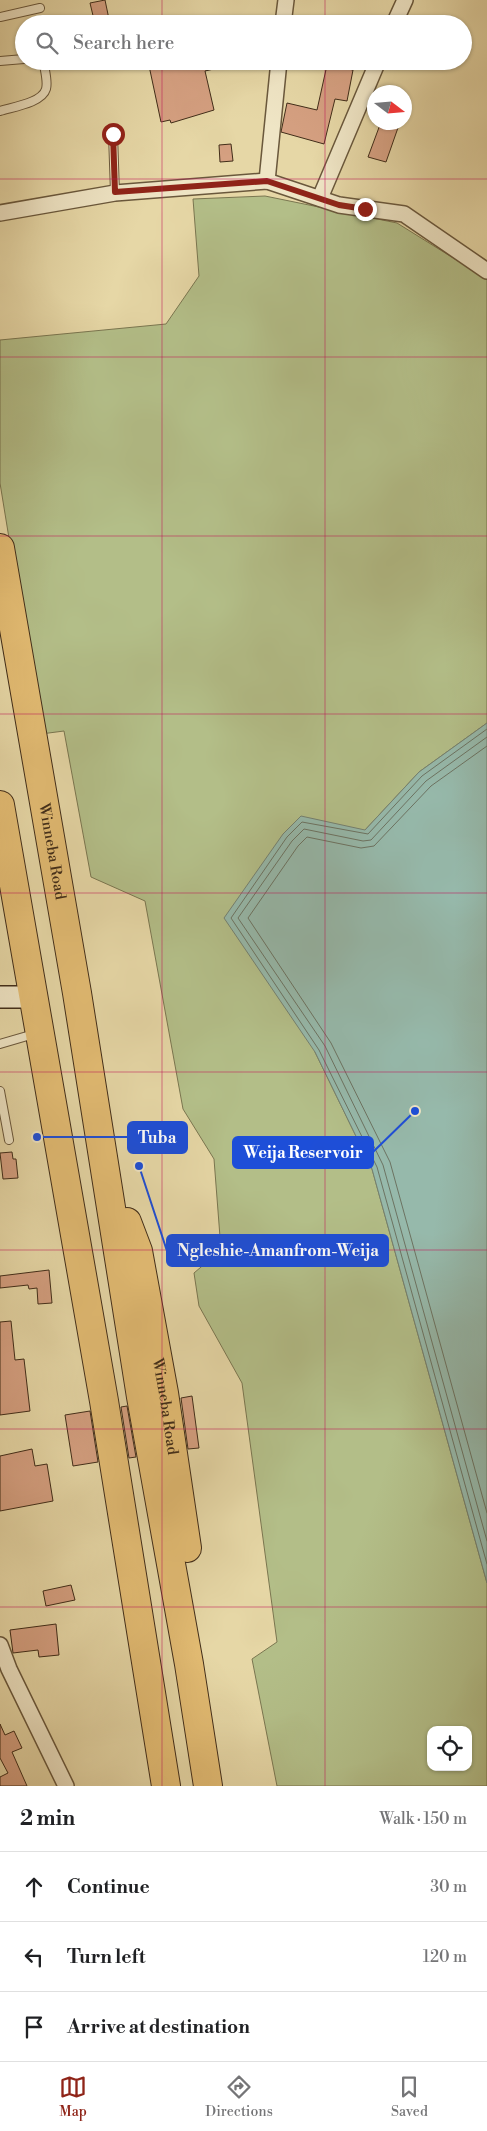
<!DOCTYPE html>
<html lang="en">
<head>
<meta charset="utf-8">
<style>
  body { margin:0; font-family:"Libre Bodoni",serif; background:#f2f2f2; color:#202124 }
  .controls { position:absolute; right:15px; bottom:15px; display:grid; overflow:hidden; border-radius:10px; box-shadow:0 1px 4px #0004 }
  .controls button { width:45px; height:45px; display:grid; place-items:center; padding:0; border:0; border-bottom:1px solid #e0e0e0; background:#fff; color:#202124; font:25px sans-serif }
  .compass { position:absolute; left:367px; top:85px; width:45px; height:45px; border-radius:50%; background:#fff; box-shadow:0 1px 4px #0004; rotate:106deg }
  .stop { position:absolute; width:15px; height:15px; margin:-11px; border:4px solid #8f2418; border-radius:50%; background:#fff }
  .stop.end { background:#8f2418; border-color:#fff; box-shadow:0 1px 5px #0008 }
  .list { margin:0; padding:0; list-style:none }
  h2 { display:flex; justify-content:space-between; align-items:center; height:65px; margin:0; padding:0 20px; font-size:21px }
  h2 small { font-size:16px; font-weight:400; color:#757577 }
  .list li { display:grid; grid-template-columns:32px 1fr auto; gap:15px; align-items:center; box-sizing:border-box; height:70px; padding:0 20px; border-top:1px solid #e0e0e0 }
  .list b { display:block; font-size:19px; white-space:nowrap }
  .list em { font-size:16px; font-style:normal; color:#757577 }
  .icon { flex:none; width:28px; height:28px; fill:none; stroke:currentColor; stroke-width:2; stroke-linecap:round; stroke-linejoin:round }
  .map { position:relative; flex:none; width:487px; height:1786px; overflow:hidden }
  .search { position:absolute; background:#fff; box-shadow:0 1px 4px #0004; left:15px; right:15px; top:15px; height:55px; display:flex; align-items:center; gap:12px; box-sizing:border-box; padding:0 18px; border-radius:28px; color:#757577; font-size:19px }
  .sheet { height:275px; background:#fff }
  nav { display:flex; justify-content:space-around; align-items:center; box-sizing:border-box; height:70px; border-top:1px solid #e0e0e0; background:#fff; font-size:14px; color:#757577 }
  nav a { display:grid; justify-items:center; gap:2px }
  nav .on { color:#8f2418 }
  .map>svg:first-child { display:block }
  .green { fill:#b3be88; stroke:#7a7650; fill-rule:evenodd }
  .water { fill:#96b9ab; stroke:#748171 }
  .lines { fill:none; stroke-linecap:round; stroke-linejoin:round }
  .shore { stroke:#6c7362; stroke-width:1 }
  .building { fill:#d5a081; stroke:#412d19 }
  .lane-casing { stroke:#6a583c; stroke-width:10 }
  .street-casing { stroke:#6a583c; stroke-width:18 }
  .secondary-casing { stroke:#412d19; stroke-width:24 }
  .highway-casing { stroke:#412d19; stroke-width:30 }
  .lane { stroke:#efe5c5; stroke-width:8 }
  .street { stroke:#efe5c5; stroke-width:15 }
  .secondary { stroke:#efe5c5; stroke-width:21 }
  .highway { stroke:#e3bc73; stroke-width:28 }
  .route { stroke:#8f2418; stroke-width:6 }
  .grid { fill:none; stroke:#c2185b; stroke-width:1; stroke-opacity:0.55 }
  .labels { text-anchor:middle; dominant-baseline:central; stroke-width:4.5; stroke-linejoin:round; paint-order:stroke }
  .street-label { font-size:15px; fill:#412d19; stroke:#efe5c5 }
  .leader { fill:none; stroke:#1d4ed8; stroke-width:2 }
  .callout-dot { fill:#1d4ed8; stroke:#efe5c5; stroke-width:2 }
  .callout { fill:#1d4ed8; stroke:#1d4ed8; stroke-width:2 }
  .callout-label { font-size:16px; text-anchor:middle; font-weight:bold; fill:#fff }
</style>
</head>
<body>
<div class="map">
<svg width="487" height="1786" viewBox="0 0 487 1786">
  <rect width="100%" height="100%" fill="#e6d7a6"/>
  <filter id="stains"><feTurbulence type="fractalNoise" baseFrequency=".004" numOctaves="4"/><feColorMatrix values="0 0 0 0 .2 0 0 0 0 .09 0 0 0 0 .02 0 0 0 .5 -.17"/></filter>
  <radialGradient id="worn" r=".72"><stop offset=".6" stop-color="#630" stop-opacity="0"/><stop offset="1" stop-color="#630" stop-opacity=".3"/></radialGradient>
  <path class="green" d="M265,196L397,223L487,279V723L419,772L365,830L315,1052L372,1169L487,1583V1786H277L252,1659L277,1642L242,1383L199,1306L194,1273L221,1250L214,1159L183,1109L145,901L91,877L64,731L41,734L0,483V340L166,324L199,276L193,199ZM431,1730H468V1767H431Z"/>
  <polygon class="water" points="487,723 487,1583 372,1169 315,1052 224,918 283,834 301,816 365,830 419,772"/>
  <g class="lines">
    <g class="shore">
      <polyline points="487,729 422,776 368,834 302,822 287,837 231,918 319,1050 377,1167 487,1564"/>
      <polyline points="487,737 426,781 371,840 363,841 304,829 292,841 238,918 325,1046 383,1165 487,1541"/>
      <polyline points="487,746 431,786 374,846 361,848 307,837 298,846 248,918 331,1043 390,1162 487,1513"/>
    </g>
  </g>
  <g class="building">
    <polygon points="105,0 110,24 95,24 90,3"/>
    <polygon points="148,61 227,61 227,66 205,71 214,110 171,123 170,120 161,122"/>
    <polygon points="327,65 353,70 347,101 335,99 324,144 281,132 287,103 317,110"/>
    <polygon points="381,122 400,122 386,162 368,157"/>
    <polygon points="231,144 233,161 220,162 219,145"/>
    <polygon points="12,1152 13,1159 16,1159 18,1178 3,1179 0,1153"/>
    <polygon points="49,1270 52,1303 38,1304 37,1288 29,1289 28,1285 0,1288 0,1276"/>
    <polygon points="11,1321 15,1360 24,1359 30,1411 0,1415 0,1322"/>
    <polygon points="192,1396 199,1448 188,1449 181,1398"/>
    <polygon points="127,1406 136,1457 129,1458 121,1407"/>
    <polygon points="90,1411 98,1462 73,1466 65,1415"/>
    <polygon points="32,1449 35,1466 47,1464 53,1501 0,1511 0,1456"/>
    <polygon points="71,1585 75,1600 46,1606 43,1591"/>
    <polygon points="56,1624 59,1655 39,1657 38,1650 13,1653 10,1630"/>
    <polygon points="0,1724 5,1735 14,1731 22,1748 12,1752 27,1786 0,1786 0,1777 8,1773 0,1758"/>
  </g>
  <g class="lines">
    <g class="lane-casing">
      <g id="lane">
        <polyline points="0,17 40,8"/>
        <polyline points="0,61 24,59"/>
        <path d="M0,111C12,107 42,103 46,89C48,82 45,71 44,65L40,61"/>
        <polyline points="113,134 115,193"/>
        <polyline points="0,1044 34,1034"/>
        <polyline points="0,1091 9,1140"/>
      </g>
    </g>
    <g class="street-casing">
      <g id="street">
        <polyline points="283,24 286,0"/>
        <polyline points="394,24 405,0"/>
        <polyline points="267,181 279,61"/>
        <polyline points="320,198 378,61"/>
        <polyline points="0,213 115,193 267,181 339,205 404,214 487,271"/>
        <polyline points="0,1645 9,1669 66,1786"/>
      </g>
    </g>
    <g class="secondary-casing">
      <polyline id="secondary" points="0,997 32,997"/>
    </g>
    <g class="highway-casing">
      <g id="highway">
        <path id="s1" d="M0,548L77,993L141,1397L189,1664L208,1786"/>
        <polyline points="0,805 104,1401 166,1786"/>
        <path id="s2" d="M127,1222L138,1251L164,1393L187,1548"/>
      </g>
    </g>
    <use href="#lane" class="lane"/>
    <use href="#street" class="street"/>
    <use href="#secondary" class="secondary"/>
    <use href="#highway" class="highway"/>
  </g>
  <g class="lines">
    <polyline class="route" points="113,134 115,192 267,181 339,205 365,209"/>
  </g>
  <path class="grid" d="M162,0V24M325,0V24M162,61V1786M325,61V1786M0,179H487M0,357H487M0,536H487M0,714H487M0,893H487M0,1072H487M0,1250H487M0,1429H487M0,1607H487"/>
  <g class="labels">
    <g class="street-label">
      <text stroke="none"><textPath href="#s1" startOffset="308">Winneba Road</textPath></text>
      <text stroke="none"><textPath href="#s2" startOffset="189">Winneba Road</textPath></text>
    </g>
  </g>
  <path class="leader" d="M37 1137L128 1137M415 1111L373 1152M139 1166L167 1251"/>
  <g class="callout-dot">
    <circle cx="37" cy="1137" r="5"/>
    <circle cx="415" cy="1111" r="5"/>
    <circle cx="139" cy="1166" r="5"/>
  </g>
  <g class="callout">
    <rect x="128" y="1122" width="59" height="31" rx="5"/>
    <rect x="233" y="1137" width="140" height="31" rx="5"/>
    <rect x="167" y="1235" width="221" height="31" rx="5"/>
  </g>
  <g class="callout-label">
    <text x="157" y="1143">Tuba</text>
    <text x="303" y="1158">Weija Reservoir</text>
    <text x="278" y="1256">Ngleshie-Amanfrom-Weija</text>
  </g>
  <rect width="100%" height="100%" filter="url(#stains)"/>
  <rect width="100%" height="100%" fill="url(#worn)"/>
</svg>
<div class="controls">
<button><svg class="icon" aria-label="locate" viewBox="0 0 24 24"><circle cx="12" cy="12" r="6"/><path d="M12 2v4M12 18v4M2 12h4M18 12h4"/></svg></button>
</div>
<svg class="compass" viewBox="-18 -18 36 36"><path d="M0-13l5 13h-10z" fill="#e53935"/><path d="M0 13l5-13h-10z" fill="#757577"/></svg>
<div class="stop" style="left:113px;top:134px"></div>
<div class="stop end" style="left:365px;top:209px"></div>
<div class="search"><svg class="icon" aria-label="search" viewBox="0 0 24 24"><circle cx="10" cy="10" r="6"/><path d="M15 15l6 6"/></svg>Search here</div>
</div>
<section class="sheet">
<h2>2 min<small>Walk · 150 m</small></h2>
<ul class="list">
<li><svg class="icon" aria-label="ahead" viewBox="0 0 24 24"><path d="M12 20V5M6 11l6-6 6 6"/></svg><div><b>Continue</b></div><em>30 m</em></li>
<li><svg class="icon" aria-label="left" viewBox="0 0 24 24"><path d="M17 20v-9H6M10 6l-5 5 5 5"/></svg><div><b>Turn left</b></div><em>120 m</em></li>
<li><svg class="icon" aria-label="arrive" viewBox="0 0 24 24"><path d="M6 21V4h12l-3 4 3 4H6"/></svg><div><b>Arrive at destination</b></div></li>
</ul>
</section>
<nav>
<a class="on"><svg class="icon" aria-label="map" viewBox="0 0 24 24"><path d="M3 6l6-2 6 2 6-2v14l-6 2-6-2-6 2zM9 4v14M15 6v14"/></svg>Map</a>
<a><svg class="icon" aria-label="directions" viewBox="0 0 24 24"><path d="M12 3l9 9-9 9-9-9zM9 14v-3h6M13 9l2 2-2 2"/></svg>Directions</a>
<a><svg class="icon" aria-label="saved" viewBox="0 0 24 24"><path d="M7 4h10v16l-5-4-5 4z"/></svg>Saved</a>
</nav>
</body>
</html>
